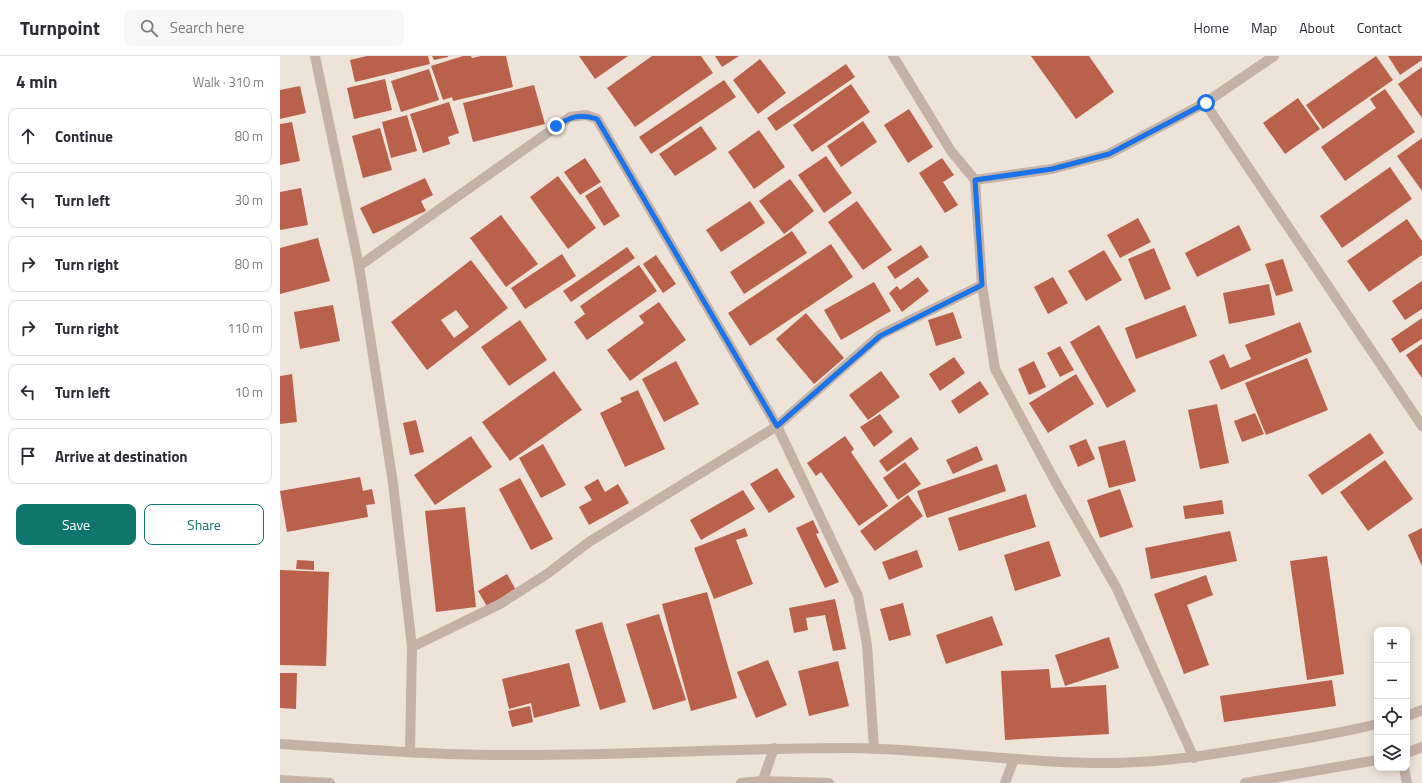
<!DOCTYPE html>
<html lang="en">
<head>
<meta charset="utf-8">
<style>
  body { margin:0; font-family:"Titillium Web",sans-serif; background:#f7f7f7; color:#2b2b33 }
  .controls { position:absolute; right:12px; bottom:12px; display:grid; overflow:hidden; border-radius:8px; box-shadow:0 2px 10px #0003 }
  .controls button { width:36px; height:36px; display:grid; place-items:center; padding:0; border:0; border-bottom:1px solid #e1e1e2; background:#fff; color:#2b2b33; font:20px sans-serif }
  .stop { position:absolute; width:12px; height:12px; margin:-9px; border:3px solid #1a73e8; border-radius:50%; background:#fff }
  .stop.end { background:#1a73e8; border-color:#fff; box-shadow:0 1px 4px #0008 }
  .list { margin:0; padding:0; list-style:none }
  h2 { display:flex; justify-content:space-between; align-items:center; height:52px; margin:0; padding:0 16px; font-size:17px }
  h2 small { font-size:13px; font-weight:400; color:#7c7c81 }
  .list li { display:grid; grid-template-columns:26px 1fr auto; gap:12px; align-items:center; box-sizing:border-box; height:56px; margin:0 8px 8px; padding:0 8px; border:1px solid #e1e1e2; border-radius:8px }
  .list b { display:block; font-size:15px; white-space:nowrap }
  .list em { font-size:13px; font-style:normal; color:#7c7c81 }
  .actions { display:flex; gap:8px; padding:12px 16px }
  .actions a { flex:1; padding:9px 0; border:1px solid #0f766e; border-radius:8px; text-align:center; font-size:14px; color:#0f766e }
  .actions .main { background:#0f766e; color:#fff }
  .icon { flex:none; width:22px; height:22px; fill:none; stroke:currentColor; stroke-width:2; stroke-linecap:round; stroke-linejoin:round }
  .map { position:relative; flex:none; width:1142px; height:727px; overflow:hidden }
  header { display:flex; align-items:center; gap:24px; box-sizing:border-box; height:56px; padding:0 20px; background:#fff; border-bottom:1px solid #e1e1e2 }
  header strong { font-size:19px }
  nav { display:flex; gap:22px; margin-inline-start:auto; font-size:14px }
  .search { width:280px; height:36px; background:#f7f7f7; display:flex; align-items:center; gap:10px; box-sizing:border-box; padding:0 14px; border-radius:8px; color:#7c7c81; font-size:15px }
  main { display:flex }
  aside { flex:1; background:#fff }
  .map>svg:first-child { display:block }
  .building { fill:#b9614b; fill-rule:evenodd }
  .lines { fill:none; stroke-linecap:round; stroke-linejoin:round }
  .minor { stroke:#c4b2a6; stroke-width:10 }
  .route { stroke:#1a73e8; stroke-width:5 }
</style>
</head>
<body>
<header>
<strong>Turnpoint</strong>
<div class="search"><svg class="icon" aria-label="search" viewBox="0 0 24 24"><circle cx="10" cy="10" r="6"/><path d="M15 15l6 6"/></svg>Search here</div>
<nav><a>Home</a><a>Map</a><a>About</a><a>Contact</a></nav>
</header>
<main>
<aside>
<h2>4 min<small>Walk · 310 m</small></h2>
<ul class="list">
<li><svg class="icon" aria-label="ahead" viewBox="0 0 24 24"><path d="M12 20V5M6 11l6-6 6 6"/></svg><div><b>Continue</b></div><em>80 m</em></li>
<li><svg class="icon" aria-label="left" viewBox="0 0 24 24"><path d="M17 20v-9H6M10 6l-5 5 5 5"/></svg><div><b>Turn left</b></div><em>30 m</em></li>
<li><svg class="icon" aria-label="right" viewBox="0 0 24 24"><path d="M7 20v-9h11M14 6l5 5-5 5"/></svg><div><b>Turn right</b></div><em>80 m</em></li>
<li><svg class="icon" aria-label="right" viewBox="0 0 24 24"><path d="M7 20v-9h11M14 6l5 5-5 5"/></svg><div><b>Turn right</b></div><em>110 m</em></li>
<li><svg class="icon" aria-label="left" viewBox="0 0 24 24"><path d="M17 20v-9H6M10 6l-5 5 5 5"/></svg><div><b>Turn left</b></div><em>10 m</em></li>
<li><svg class="icon" aria-label="arrive" viewBox="0 0 24 24"><path d="M6 21V4h12l-3 4 3 4H6"/></svg><div><b>Arrive at destination</b></div></li>
</ul>
<div class="actions"><a class="main">Save</a><a>Share</a></div>
</aside>
<div class="map">
<svg width="1142" height="727" viewBox="0 0 1142 727">
  <rect width="100%" height="100%" fill="#eee3d8"/>
  <g class="building">
    <polygon points="87,0 148,0 150,8 75,26 70,4"/>
    <polygon points="152,0 168,0 168,1 154,4"/>
    <polygon points="183,0 191,0 192,2 201,0 226,0 233,31 173,45 172,41 163,44 151,10"/>
    <polygon points="299,0 348,0 315,23"/>
    <polygon points="372,0 421,0 433,17 355,71 327,32"/>
    <polygon points="435,0 459,0 442,11"/>
    <polygon points="751,0 809,0 834,36 796,63"/>
    <polygon points="1096,0 1113,24 1043,73 1026,49"/>
    <polygon points="1108,0 1142,0 1142,4 1120,19"/>
    <polygon points="480,3 506,37 478,58 453,24"/>
    <polygon points="566,8 575,21 496,75 487,62"/>
    <polygon points="1142,11 1142,62 1118,28"/>
    <polygon points="149,13 159,44 121,56 111,25"/>
    <polygon points="105,23 112,54 74,63 67,32"/>
    <polygon points="444,24 456,41 371,98 359,81"/>
    <polygon points="571,28 590,56 532,96 513,69"/>
    <polygon points="254,29 265,68 193,86 183,47"/>
    <polygon points="20,30 26,57 0,63 0,34"/>
    <polygon points="1105,33 1135,76 1065,125 1041,91 1096,52 1090,43"/>
    <polygon points="1018,42 1040,73 1005,98 983,67"/>
    <polygon points="169,46 179,77 168,81 170,88 143,97 130,58"/>
    <polygon points="629,53 653,91 628,107 604,69"/>
    <polygon points="127,59 137,95 111,102 102,66"/>
    <polygon points="583,65 597,86 561,111 547,90"/>
    <polygon points="12,66 20,105 0,109 0,68"/>
    <polygon points="421,70 437,93 395,120 379,98"/>
    <polygon points="100,72 112,114 83,122 72,80"/>
    <polygon points="479,74 505,111 474,133 448,96"/>
    <polygon points="1142,82 1142,135 1117,100"/>
    <polygon points="546,100 572,137 544,157 518,119"/>
    <polygon points="305,102 321,126 300,139 284,116"/>
    <polygon points="662,102 674,119 663,126 678,149 665,157 639,117"/>
    <polygon points="1110,111 1132,143 1062,192 1040,160"/>
    <polygon points="278,120 316,172 288,193 250,141"/>
    <polygon points="145,122 153,139 141,145 146,155 93,178 80,152"/>
    <polygon points="510,123 534,155 504,178 479,145"/>
    <polygon points="321,130 340,160 324,170 305,140"/>
    <polygon points="21,132 28,169 0,174 0,136"/>
    <polygon points="470,145 485,167 441,196 426,174"/>
    <polygon points="577,145 612,194 583,214 548,166"/>
    <polygon points="221,159 258,208 226,231 190,182"/>
    <polygon points="858,162 871,186 840,202 827,179"/>
    <polygon points="1127,163 1142,185 1142,199 1089,236 1067,205"/>
    <polygon points="959,169 971,194 917,221 905,197"/>
    <polygon points="512,175 527,197 464,238 450,216"/>
    <polygon points="38,182 50,225 0,238 0,192"/>
    <polygon points="551,188 573,221 470,290 448,257"/>
    <polygon points="641,189 649,201 615,223 607,211"/>
    <polygon points="347,191 355,202 291,246 283,235"/>
    <polygon points="874,192 891,233 865,244 848,203"/>
    <polygon points="824,194 842,224 806,245 788,215"/>
    <polygon points="282,198 296,220 245,253 231,232"/>
    <polygon points="376,199 396,228 383,237 363,208"/>
    <polygon points="1003,203 1013,235 996,240 985,208"/>
    <path d="M191,204L228,252L147,314L111,266ZM176,254L189,271L174,282L161,264Z"/>
    <polygon points="359,209 377,235 307,284 294,266 305,258 300,250"/>
    <polygon points="638,221 649,235 622,256 609,237 617,230 620,234"/>
    <polygon points="773,221 788,247 768,258 754,231"/>
    <polygon points="1142,225 1142,253 1125,264 1112,245"/>
    <polygon points="594,226 611,255 561,284 544,254"/>
    <polygon points="989,228 995,259 949,268 943,237"/>
    <polygon points="379,246 406,284 350,325 327,294 364,267 359,260"/>
    <polygon points="53,249 60,285 20,293 14,256"/>
    <polygon points="905,249 917,280 856,303 845,272"/>
    <polygon points="673,256 682,282 656,290 648,264"/>
    <polygon points="526,257 564,302 534,328 496,283"/>
    <polygon points="1142,262 1142,283 1120,297 1111,283"/>
    <polygon points="240,264 267,304 229,330 201,291"/>
    <polygon points="1020,266 1032,296 941,334 929,305 944,298 950,312 971,303 965,289"/>
    <polygon points="819,269 856,335 827,352 790,286"/>
    <polygon points="1142,288 1142,322 1126,299"/>
    <polygon points="780,290 794,314 780,321 767,297"/>
    <polygon points="674,301 685,317 660,335 649,318"/>
    <polygon points="1027,302 1048,354 986,379 965,327"/>
    <polygon points="396,305 419,348 384,366 362,323"/>
    <polygon points="754,305 766,331 749,339 738,313"/>
    <polygon points="274,315 302,354 230,405 202,366"/>
    <polygon points="601,315 620,341 588,364 569,339"/>
    <polygon points="12,318 17,366 0,368 0,320"/>
    <polygon points="796,318 814,348 768,377 749,347"/>
    <polygon points="700,325 709,338 679,358 671,345"/>
    <polygon points="358,334 385,393 345,411 320,357 342,346 340,342"/>
    <polygon points="937,348 949,407 920,413 908,354"/>
    <polygon points="975,357 984,378 962,386 954,365"/>
    <polygon points="600,358 613,376 594,391 580,371"/>
    <polygon points="136,364 144,396 130,399 123,367"/>
    <polygon points="1090,377 1104,397 1042,439 1028,419"/>
    <polygon points="191,380 212,411 155,449 134,419"/>
    <polygon points="565,380 574,393 571,396 608,450 579,470 541,416 536,420 527,407"/>
    <polygon points="631,381 639,393 607,416 599,405"/>
    <polygon points="806,383 815,403 798,411 789,390"/>
    <polygon points="845,384 856,425 829,432 818,391"/>
    <polygon points="263,388 286,429 261,442 239,402"/>
    <polygon points="697,390 703,404 673,418 666,404"/>
    <polygon points="1105,404 1133,443 1088,475 1060,436"/>
    <polygon points="625,406 641,428 618,444 603,422"/>
    <polygon points="717,408 726,435 647,462 637,435"/>
    <polygon points="497,412 515,441 489,457 470,428"/>
    <polygon points="80,421 83,435 92,433 95,448 86,449 88,461 7,476 0,435"/>
    <polygon points="240,422 273,483 251,494 219,433"/>
    <polygon points="318,423 325,436 338,428 349,447 309,469 299,451 312,444 304,431"/>
    <polygon points="840,433 853,471 820,482 807,444"/>
    <polygon points="463,434 475,453 421,484 410,464"/>
    <polygon points="746,438 756,471 679,495 668,462"/>
    <polygon points="628,439 643,460 595,495 580,475"/>
    <polygon points="942,444 944,458 905,463 903,450"/>
    <polygon points="185,451 196,551 156,556 145,455"/>
    <polygon points="533,464 539,477 536,478 559,526 545,532 516,472"/>
    <polygon points="465,472 468,480 456,484 473,528 434,543 414,492"/>
    <polygon points="1142,472 1142,510 1128,479"/>
    <polygon points="950,475 957,505 871,523 865,492"/>
    <polygon points="769,485 781,520 735,535 724,499"/>
    <polygon points="637,494 643,511 609,524 602,506"/>
    <polygon points="1047,500 1064,618 1027,624 1010,505"/>
    <polygon points="17,504 34,505 34,514 16,513"/>
    <polygon points="0,514 49,516 46,610 0,609"/>
    <polygon points="227,518 237,536 208,552 198,535"/>
    <polygon points="926,519 933,539 907,549 929,609 904,618 874,538"/>
    <polygon points="427,536 457,642 411,655 382,548"/>
    <polygon points="555,543 566,593 553,595 545,559 526,562 528,574 514,577 509,552"/>
    <polygon points="623,547 631,579 609,585 600,553"/>
    <polygon points="379,558 406,644 373,654 346,568"/>
    <polygon points="712,560 723,589 666,608 656,579"/>
    <polygon points="322,566 346,646 320,654 295,574"/>
    <polygon points="829,581 839,612 785,630 775,599"/>
    <polygon points="488,604 507,649 476,662 457,616"/>
    <polygon points="558,605 569,650 529,660 518,615"/>
    <polygon points="289,607 300,650 254,662 251,647 229,653 222,623"/>
    <polygon points="769,613 771,632 826,629 829,678 725,684 721,615"/>
    <polygon points="0,617 17,617 16,653 0,652"/>
    <polygon points="1052,624 1056,650 944,666 940,640"/>
    <polygon points="250,650 253,666 232,671 228,655"/>
  </g>
  <g class="lines">
    <g class="minor">
      <polyline points="35,0 79,210 113,427 132,591 130,696"/>
      <polyline points="613,0 671,95 695,124 702,229 715,313 776,427 836,531 914,702"/>
      <polyline points="925,47 1142,370"/>
      <polyline points="695,124 772,113 829,98 925,47 994,0"/>
      <polyline points="79,210 290,61 306,59 317,63 497,370 578,540 587,589 594,692"/>
      <polyline points="132,591 220,548 267,518 309,486 497,370 600,279 702,229"/>
      <polyline points="1127,660 1142,654"/>
      <path d="M0,688C81,693 162,700 243,699C352,699 461,692 570,692C658,693 746,708 835,707C887,706 937,698 988,689C1025,683 1061,677 1097,668"/>
      <polyline points="1127,697 1142,691"/>
      <polyline points="1124,712 1127,727"/>
      <polyline points="0,724 50,727"/>
      <polyline points="461,727 482,725 549,727"/>
      <polyline points="482,727 494,692"/>
      <polyline points="725,727 734,703"/>
      <polyline points="965,727 1097,704"/>
    </g>
  </g>
  <g class="lines">
    <path class="route" d="M276,70C290,61 300,57 317,63L497,370L600,280L702,229L695,124L772,113L829,98L926,47"/>
  </g>
</svg>
<div class="controls">
<button>+</button>
<button>−</button>
<button><svg class="icon" aria-label="locate" viewBox="0 0 24 24"><circle cx="12" cy="12" r="6"/><path d="M12 2v4M12 18v4M2 12h4M18 12h4"/></svg></button>
<button><svg class="icon" aria-label="layers" viewBox="0 0 24 24"><path d="M12 4l9 5-9 5-9-5zM3 14l9 5 9-5"/></svg></button>
</div>
<div class="stop" style="left:926px;top:47px"></div>
<div class="stop end" style="left:276px;top:70px"></div>
</div>
</main>
</body>
</html>
